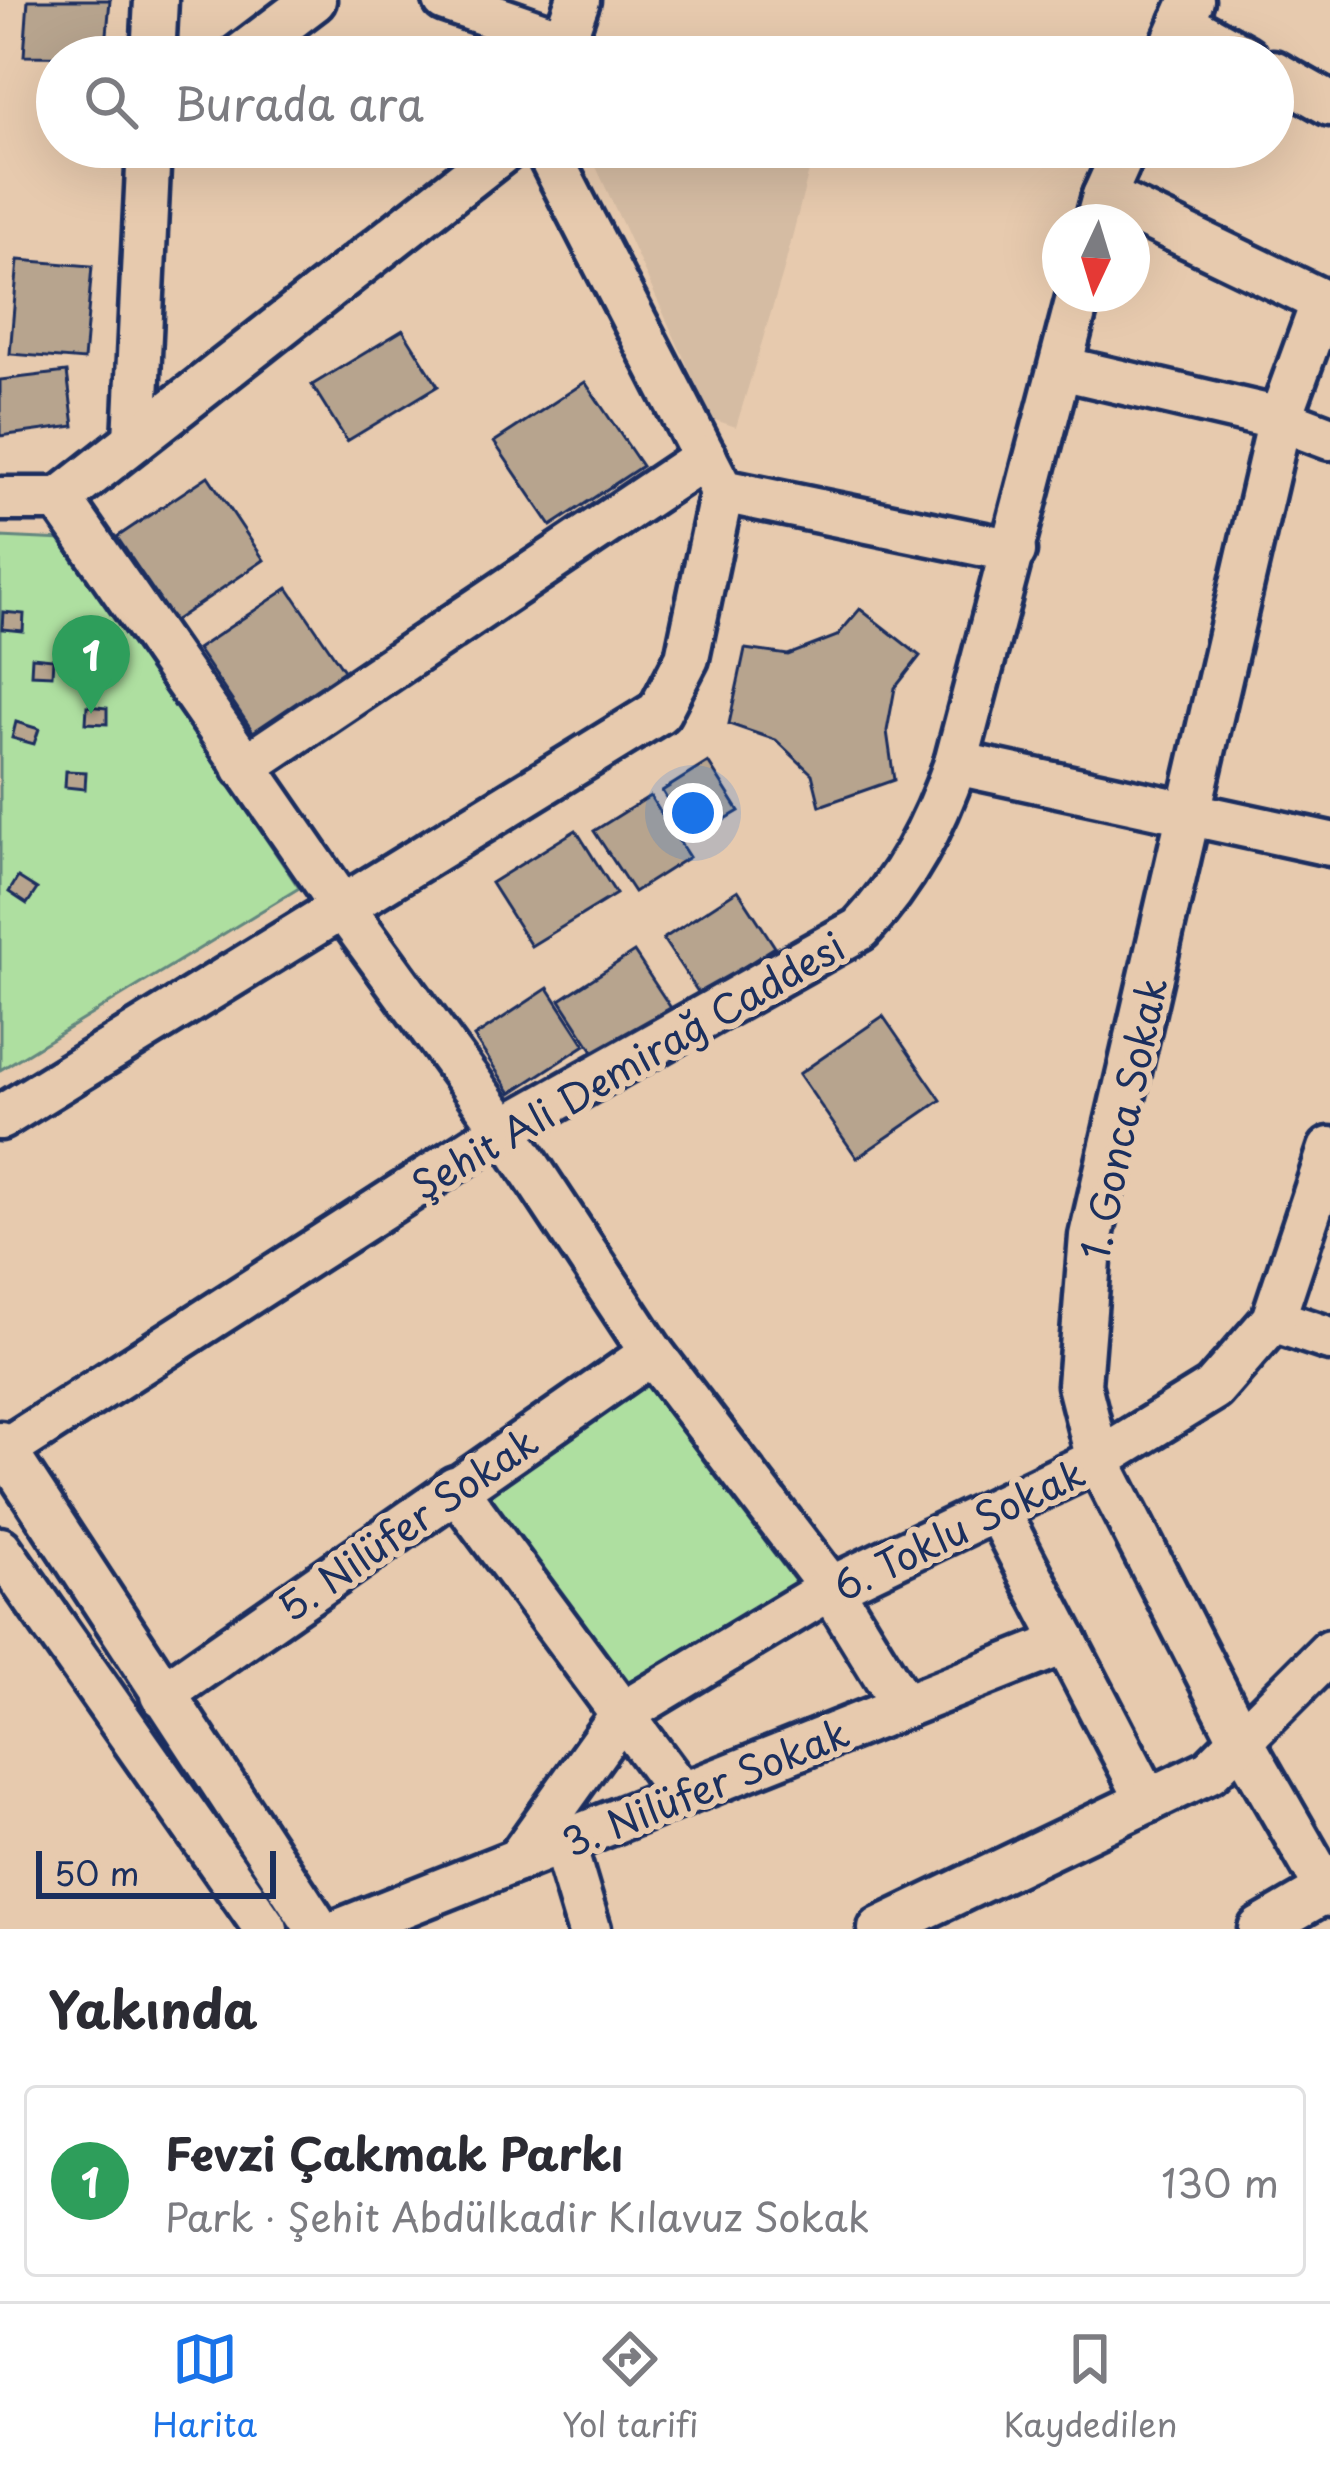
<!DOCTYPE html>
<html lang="tr">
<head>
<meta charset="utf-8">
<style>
  body { margin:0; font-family:"Playpen Sans",sans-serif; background:#f2f2f3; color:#2b2b33 }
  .compass { position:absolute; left:1042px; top:204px; width:108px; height:108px; border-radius:50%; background:#fff; box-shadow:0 12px 48px #0002; rotate:184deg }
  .scale { position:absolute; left:36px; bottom:30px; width:240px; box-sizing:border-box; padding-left:12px; border:6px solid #1b2f5e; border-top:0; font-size:33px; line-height:42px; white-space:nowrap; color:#1b2f5e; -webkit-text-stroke:9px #e7caae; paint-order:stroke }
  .you { position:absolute; left:693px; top:813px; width:42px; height:42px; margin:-30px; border:9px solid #fff; border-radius:50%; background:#1a73e8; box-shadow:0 0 0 18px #1a73e833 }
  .badge { display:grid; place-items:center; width:78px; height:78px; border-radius:50%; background:#1a73e8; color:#fff; font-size:39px; font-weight:700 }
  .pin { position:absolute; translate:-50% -99px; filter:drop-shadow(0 3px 6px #0008) }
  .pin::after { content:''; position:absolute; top:63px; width:42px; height:36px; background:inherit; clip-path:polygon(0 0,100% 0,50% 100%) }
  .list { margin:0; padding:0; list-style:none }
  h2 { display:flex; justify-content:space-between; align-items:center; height:156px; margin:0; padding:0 48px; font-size:51px }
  h2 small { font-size:39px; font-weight:400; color:#7c7c81 }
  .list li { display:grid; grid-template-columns:78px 1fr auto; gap:36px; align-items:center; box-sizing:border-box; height:192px; margin:0 24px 24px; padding:0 24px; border:3px solid #e1e1e2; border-radius:12px }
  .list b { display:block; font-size:45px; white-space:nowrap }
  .list p { margin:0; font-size:39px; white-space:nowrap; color:#7c7c81 }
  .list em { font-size:39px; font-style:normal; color:#7c7c81 }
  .icon { flex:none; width:66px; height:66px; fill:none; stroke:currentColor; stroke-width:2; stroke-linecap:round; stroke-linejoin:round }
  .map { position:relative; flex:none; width:1330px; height:1929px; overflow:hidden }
  .search { position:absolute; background:#fff; box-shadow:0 12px 48px #0002; left:36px; right:36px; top:36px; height:132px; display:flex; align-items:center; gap:30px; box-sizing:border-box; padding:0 42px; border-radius:66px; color:#7c7c81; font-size:45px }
  .sheet { height:372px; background:#fff }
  nav { display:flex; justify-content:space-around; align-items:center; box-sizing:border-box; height:168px; border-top:3px solid #e1e1e2; background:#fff; font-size:33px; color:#7c7c81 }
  nav a { display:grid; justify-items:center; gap:6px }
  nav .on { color:#1a73e8 }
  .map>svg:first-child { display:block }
  .built { fill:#d5bca3 }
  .green { fill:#aedfa0; stroke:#64877f; stroke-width:3 }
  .building { fill:#b7a48e; stroke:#1b2f5e; stroke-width:3 }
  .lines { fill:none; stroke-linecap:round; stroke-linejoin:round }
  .minor-casing { stroke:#1b2f5e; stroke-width:51 }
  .minor { stroke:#e7caae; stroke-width:42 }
  .labels { text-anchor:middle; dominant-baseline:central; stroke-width:12; stroke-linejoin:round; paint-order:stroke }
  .street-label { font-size:39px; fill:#1b2f5e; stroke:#e7caae }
</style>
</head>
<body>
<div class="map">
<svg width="1330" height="1929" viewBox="0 0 1330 1929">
  <rect width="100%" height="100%" fill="#e7caae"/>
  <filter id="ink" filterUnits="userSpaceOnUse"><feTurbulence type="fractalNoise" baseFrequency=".00833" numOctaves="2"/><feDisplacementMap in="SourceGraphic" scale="24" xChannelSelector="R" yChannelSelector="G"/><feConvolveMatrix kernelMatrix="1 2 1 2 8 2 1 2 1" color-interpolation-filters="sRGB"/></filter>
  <g filter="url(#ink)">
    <g class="built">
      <polygon points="599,32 675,57 594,57"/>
      <polygon points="587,147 815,147 783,273 736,427 712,419"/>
    </g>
    <g class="green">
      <polygon points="0,537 64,540 299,888 0,1070"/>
      <polygon points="638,1374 801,1589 632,1694 486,1491"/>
    </g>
    <g class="building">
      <polygon points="28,0 110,0 105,57 24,56"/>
      <polygon points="18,260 92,266 84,360 10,354"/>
      <polygon points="403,330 438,386 347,441 312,385"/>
      <polygon points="67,372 74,426 0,436 0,380"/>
      <polygon points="585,382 642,466 551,526 494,442"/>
      <polygon points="208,476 264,560 174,621 117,537"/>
      <polygon points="288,588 345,672 254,733 197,649"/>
      <polygon points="860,609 920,656 895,688 887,731 894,780 820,806 812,774 776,740 729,724 745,649 788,655 837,636"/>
      <polygon points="3,612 24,614 23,631 2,629"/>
      <polygon points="32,657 53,659 52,675 31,674"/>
      <polygon points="87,706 107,708 107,724 86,723"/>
      <polygon points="16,722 39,729 34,744 12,738"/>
      <polygon points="708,762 739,811 692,839 662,791"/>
      <polygon points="66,771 86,772 85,789 65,787"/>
      <polygon points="650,796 689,857 634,892 594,831"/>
      <polygon points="576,830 616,894 531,946 491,883"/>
      <polygon points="18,877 37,889 27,904 9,892"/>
      <polygon points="738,890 775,947 700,995 663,939"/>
      <polygon points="634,952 671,1008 597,1057 560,1000"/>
      <polygon points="548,988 585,1045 511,1093 474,1037"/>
      <polygon points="883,1016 941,1100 857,1158 799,1074"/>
    </g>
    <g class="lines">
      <g class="minor-casing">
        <g id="minor">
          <polyline points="445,0 564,41"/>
          <polyline points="1182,22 1245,57"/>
          <polyline points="153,57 156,0"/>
          <polyline points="239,57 314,0"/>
          <polyline points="558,57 578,0"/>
          <polyline points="1167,57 1192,0"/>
          <polyline points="1273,72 1330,104"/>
          <polyline points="545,147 722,491 1014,551"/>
          <polyline points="1104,196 1330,305"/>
          <polyline points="1097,222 1104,196 1126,147"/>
          <polyline points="1323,301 1280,419 1091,1236 1079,1385 1098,1460 1241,1740 1330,1895"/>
          <polyline points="1061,368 1280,419 1330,438"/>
          <polyline points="135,440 149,147"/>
          <polyline points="0,499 60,499 342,906 504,1129 652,1353 831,1588 904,1707"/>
          <polyline points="60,499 508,147"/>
          <polyline points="956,763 1330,844"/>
          <polyline points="244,767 705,457"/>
          <polyline points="0,1118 659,712 687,658 722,491"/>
          <polyline points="1273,1320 1330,1339"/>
          <polyline points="0,1443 318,1929"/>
          <path d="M5,1450L504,1129L860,929C906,880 934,826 956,763L1079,294"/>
          <polyline points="455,1488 682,1795"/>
          <polyline points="997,1510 1148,1801"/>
          <polyline points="0,1549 266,1929"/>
          <polyline points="162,1695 652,1353"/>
          <polyline points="563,1842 589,1929"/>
          <polyline points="518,1860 622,1714 831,1588 1098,1460 1213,1389 1273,1320 1330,1149"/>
          <polyline points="344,1929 1066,1642"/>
          <polyline points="880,1929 1210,1771 1330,1651"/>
          <polyline points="1260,1929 1327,1890"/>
        </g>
      </g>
      <use href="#minor" class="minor"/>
    </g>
  </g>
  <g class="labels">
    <g class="street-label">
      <text transform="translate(627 1064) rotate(-30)">Şehit Ali Demirağ Caddesi</text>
      <text transform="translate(1122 1118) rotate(-78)">1. Gonca Sokak</text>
      <text transform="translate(407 1523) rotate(-35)">5. Nilüfer Sokak</text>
      <text transform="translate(958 1528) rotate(-26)">6. Toklu Sokak</text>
      <text transform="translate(705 1786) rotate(-22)">3. Nilüfer Sokak</text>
    </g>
  </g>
</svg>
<svg class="compass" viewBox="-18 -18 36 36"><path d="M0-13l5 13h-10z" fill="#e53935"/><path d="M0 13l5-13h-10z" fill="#7c7c81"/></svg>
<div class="scale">50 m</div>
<div class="you"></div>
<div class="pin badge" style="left:91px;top:714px;background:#2e9e5b">1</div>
<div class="search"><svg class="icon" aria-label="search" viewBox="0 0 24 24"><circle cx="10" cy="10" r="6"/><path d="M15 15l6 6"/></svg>Burada ara</div>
</div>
<section class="sheet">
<h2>Yakında<small></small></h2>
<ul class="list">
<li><span class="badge" style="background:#2e9e5b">1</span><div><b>Fevzi Çakmak Parkı</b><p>Park · Şehit Abdülkadir Kılavuz Sokak</p></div><em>130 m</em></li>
</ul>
</section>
<nav>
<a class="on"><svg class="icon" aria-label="map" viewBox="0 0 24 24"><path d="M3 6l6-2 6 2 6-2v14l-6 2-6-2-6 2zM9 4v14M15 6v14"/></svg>Harita</a>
<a><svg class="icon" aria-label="directions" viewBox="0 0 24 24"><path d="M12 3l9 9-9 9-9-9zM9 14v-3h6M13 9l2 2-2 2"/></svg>Yol tarifi</a>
<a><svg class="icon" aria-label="saved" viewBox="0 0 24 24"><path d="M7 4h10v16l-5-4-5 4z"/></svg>Kaydedilen</a>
</nav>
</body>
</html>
